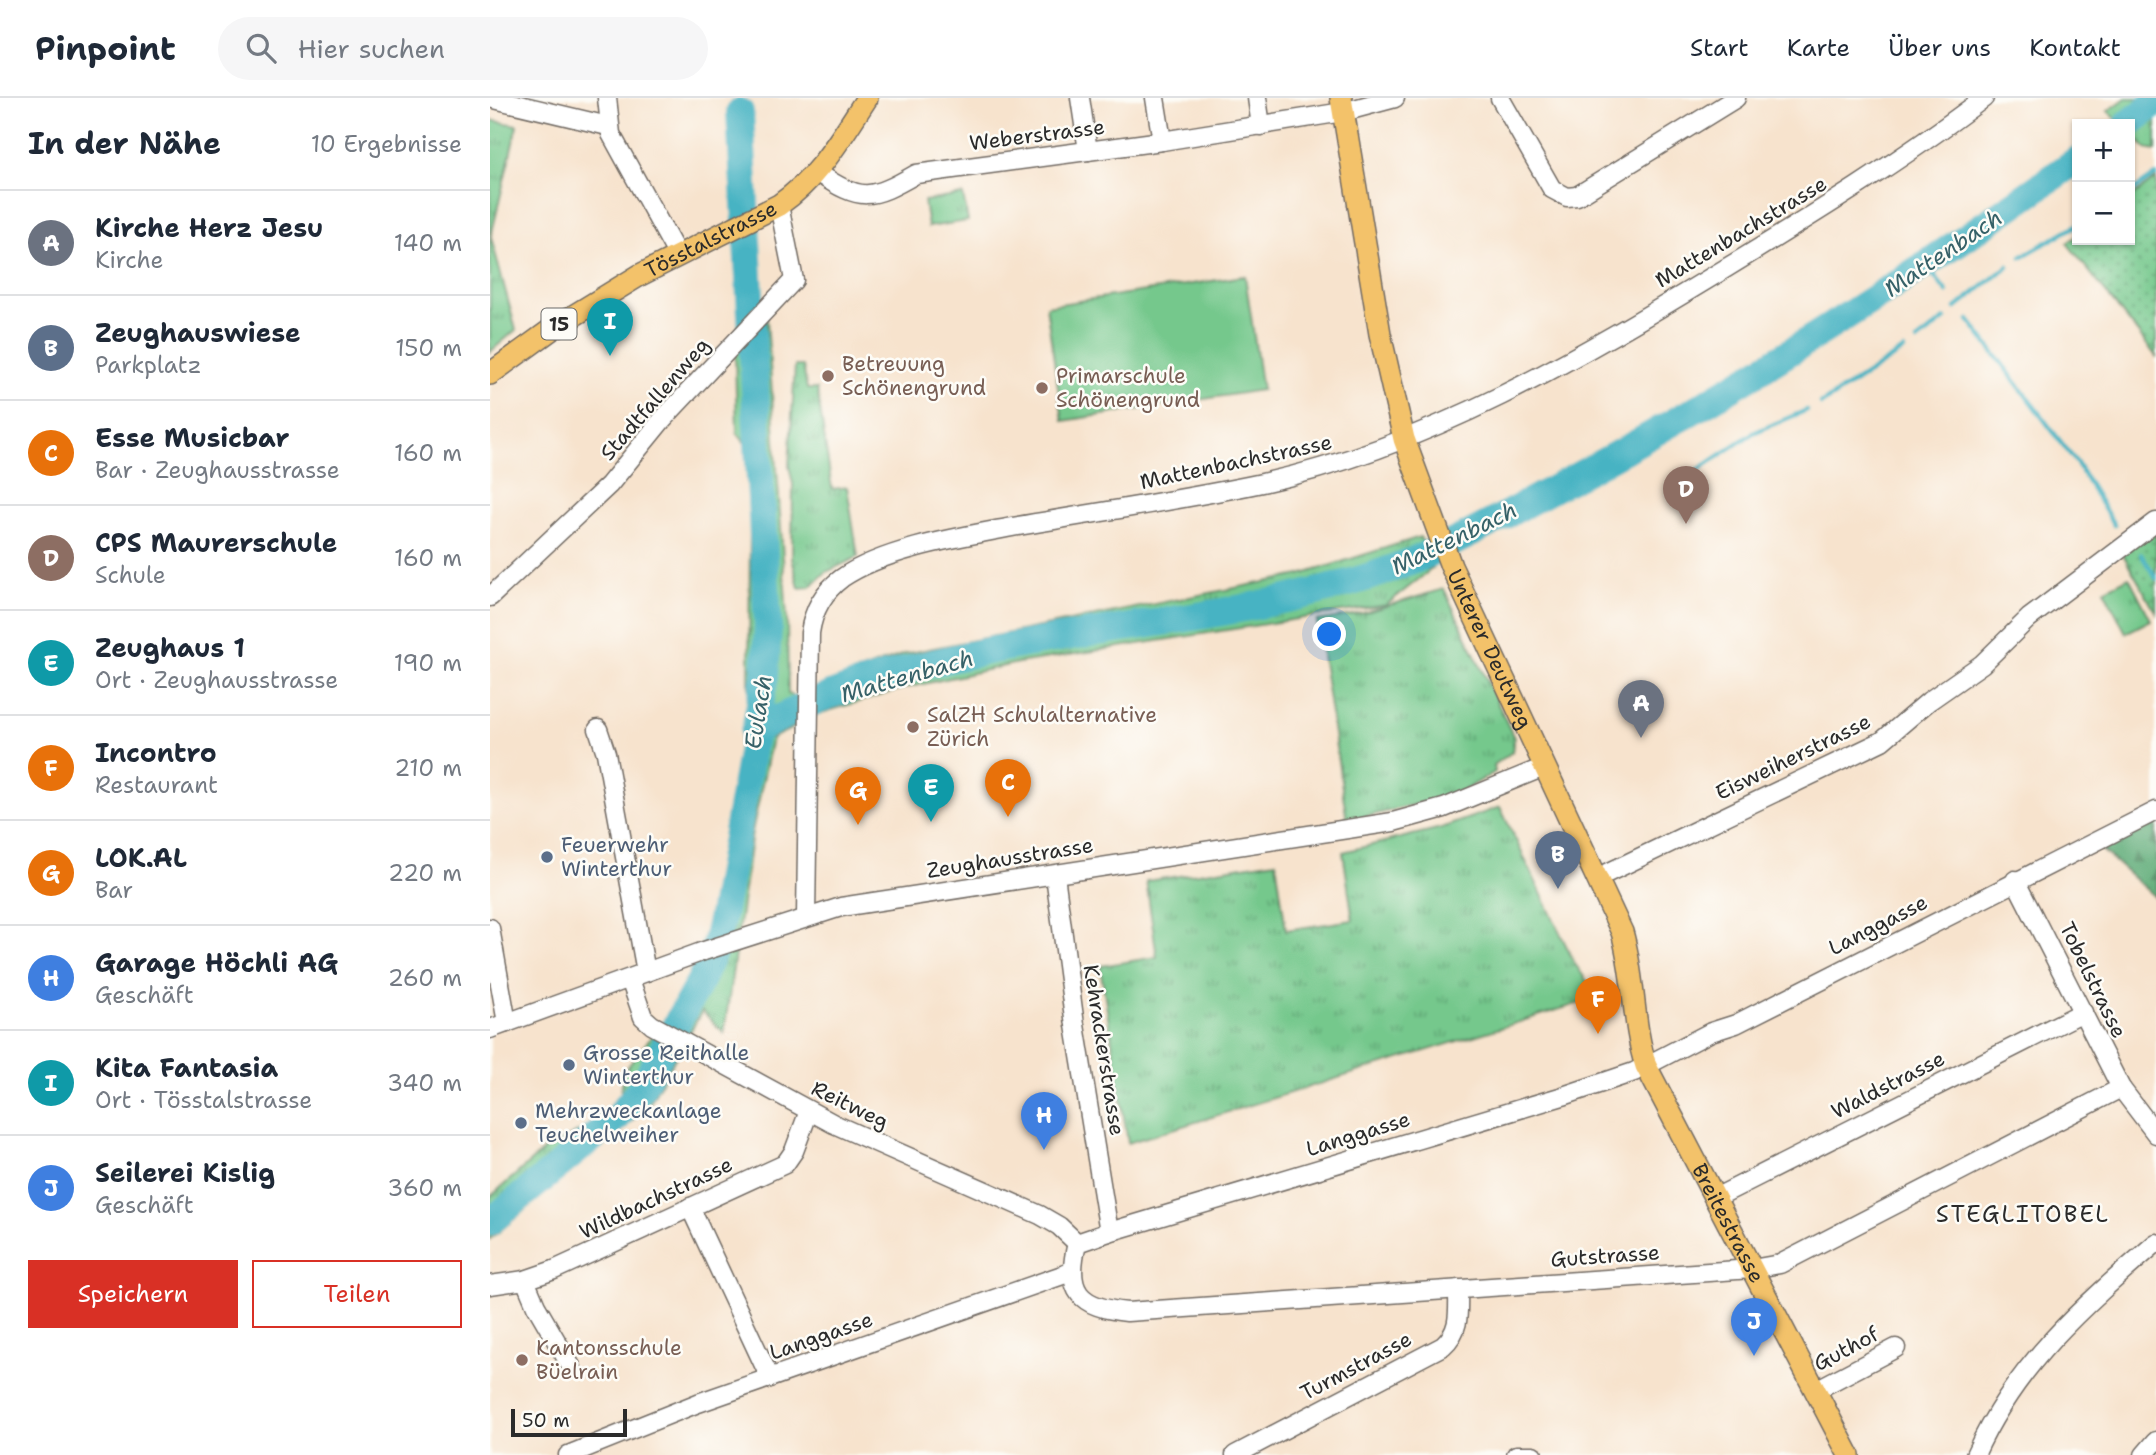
<!DOCTYPE html>
<html lang="de">
<head>
<meta charset="utf-8">
<style>
  body { margin:0; font-family:"Shantell Sans",sans-serif; background:#f6f6f7; color:#1f2937 }
  .controls { position:absolute; right:21px; top:21px; display:grid; overflow:hidden; border-radius:0px; box-shadow:0 2px 5px #0004 }
  .controls button { width:63px; height:63px; display:grid; place-items:center; padding:0; border:0; border-bottom:2px solid #e0e1e3; background:#fff; color:#1f2937; font:35px sans-serif }
  .scale { position:absolute; left:21px; bottom:18px; width:116px; box-sizing:border-box; padding-left:7px; border:4px solid #2b2b2b; border-top:0; font-size:19px; line-height:24px; white-space:nowrap; color:#2b2b2b; -webkit-text-stroke:5px #fdfcf7; paint-order:stroke }
  .you { position:absolute; left:840px; top:537px; width:24px; height:24px; margin:-18px; border:5px solid #fff; border-radius:50%; background:#1a73e8; box-shadow:0 0 0 10px #1a73e833 }
  .badge { display:grid; place-items:center; width:46px; height:46px; border-radius:50%; background:#d93025; color:#fff; font-size:23px; font-weight:700 }
  .pin { position:absolute; translate:-50% -58px; filter:drop-shadow(0 2px 4px #0008) }
  .pin::after { content:''; position:absolute; top:37px; width:24px; height:21px; background:inherit; clip-path:polygon(0 0,100% 0,50% 100%) }
  .list { margin:0; padding:0; list-style:none }
  h2 { display:flex; justify-content:space-between; align-items:center; height:91px; margin:0; padding:0 28px; font-size:30px }
  h2 small { font-size:23px; font-weight:400; color:#747a83 }
  .list li { display:grid; grid-template-columns:46px 1fr auto; gap:21px; align-items:center; box-sizing:border-box; height:105px; padding:0 28px; border-top:2px solid #e0e1e3 }
  .list b { display:block; font-size:26px; white-space:nowrap }
  .list p { margin:0; font-size:23px; white-space:nowrap; color:#747a83 }
  .list em { font-size:23px; font-style:normal; color:#747a83 }
  .actions { display:flex; gap:14px; padding:21px 28px }
  .actions a { flex:1; padding:16px 0; border:2px solid #d93025; border-radius:0px; text-align:center; font-size:24px; color:#d93025 }
  .actions .main { background:#d93025; color:#fff }
  .icon { flex:none; width:38px; height:38px; fill:none; stroke:currentColor; stroke-width:2; stroke-linecap:round; stroke-linejoin:round }
  .map { position:relative; flex:none; width:1666px; height:1357px; overflow:hidden }
  header { display:flex; align-items:center; gap:42px; box-sizing:border-box; height:98px; padding:0 35px; background:#fff; border-bottom:2px solid #e0e1e3 }
  header strong { font-size:33px }
  nav { display:flex; gap:38px; margin-inline-start:auto; font-size:24px }
  .search { width:490px; height:63px; background:#f6f6f7; display:flex; align-items:center; gap:18px; box-sizing:border-box; padding:0 24px; border-radius:38px; color:#747a83; font-size:26px }
  main { display:flex }
  aside { flex:1; background:#fff }
  .map>svg:first-child { display:block }
  .grass { fill:url(#grass-tufts); stroke:#507a5c; stroke-width:2 }
  .forest { fill:url(#forest-firs); stroke:#456c52; stroke-width:2 }
  .garden { fill:url(#garden-dots); stroke:#507a5c; stroke-width:2 }
  .pitch { fill:#74c88c; stroke:#507a5c; stroke-width:2 }
  .lines { fill:none; stroke-linecap:round; stroke-linejoin:round }
  .stream { stroke:#47b3c3; stroke-width:4.5 }
  .river { stroke:#47b3c3; stroke-width:28 }
  .minor-casing { stroke:#726b64; stroke-width:21 }
  .major-casing { stroke:#726b64; stroke-width:24 }
  .minor { stroke:#fff; stroke-width:18 }
  .major { stroke:#f3c26a; stroke-width:21 }
  .education-dot { fill:#8d6e63; stroke:#fdfcf7; stroke-width:2.5 }
  .service-dot { fill:#5c6f8a; stroke:#fdfcf7; stroke-width:2.5 }
  .labels { text-anchor:middle; dominant-baseline:central; stroke-width:5; stroke-linejoin:round; paint-order:stroke }
  .shield { fill:#fdfcf7; stroke:#6a6a68; stroke-width:2 }
  .shield-label { font-size:19px; font-weight:bold; fill:#2b2b2b }
  .street-label { font-size:21px; fill:#2b2b2b; stroke:#fdfcf7 }
  .education-label { font-size:21px; fill:#785e54; stroke:#fdfcf7; text-anchor:start }
  .service-label { font-size:21px; fill:#4e5e75; stroke:#fdfcf7; text-anchor:start }
  .water-label { font-size:23px; font-style:italic; fill:#366168; stroke:#fdfcf7 }
  .neighbourhood-label { font-size:23px; letter-spacing:2px; fill:#2b2b2b; stroke:#fdfcf7 }
</style>
</head>
<body>
<header>
<strong>Pinpoint</strong>
<div class="search"><svg class="icon" aria-label="search" viewBox="0 0 24 24"><circle cx="10" cy="10" r="6"/><path d="M15 15l6 6"/></svg>Hier suchen</div>
<nav><a>Start</a><a>Karte</a><a>Über uns</a><a>Kontakt</a></nav>
</header>
<main>
<aside>
<h2>In der Nähe<small>10 Ergebnisse</small></h2>
<ul class="list">
<li><span class="badge" style="background:#6b7280">A</span><div><b>Kirche Herz Jesu</b><p>Kirche</p></div><em>140 m</em></li>
<li><span class="badge" style="background:#5c6f8a">B</span><div><b>Zeughauswiese</b><p>Parkplatz</p></div><em>150 m</em></li>
<li><span class="badge" style="background:#e8710a">C</span><div><b>Esse Musicbar</b><p>Bar · Zeughausstrasse</p></div><em>160 m</em></li>
<li><span class="badge" style="background:#8d6e63">D</span><div><b>CPS Maurerschule</b><p>Schule</p></div><em>160 m</em></li>
<li><span class="badge" style="background:#0f9aa8">E</span><div><b>Zeughaus 1</b><p>Ort · Zeughausstrasse</p></div><em>190 m</em></li>
<li><span class="badge" style="background:#e8710a">F</span><div><b>Incontro</b><p>Restaurant</p></div><em>210 m</em></li>
<li><span class="badge" style="background:#e8710a">G</span><div><b>LOK.AL</b><p>Bar</p></div><em>220 m</em></li>
<li><span class="badge" style="background:#3f7fe0">H</span><div><b>Garage Höchli AG</b><p>Geschäft</p></div><em>260 m</em></li>
<li><span class="badge" style="background:#0f9aa8">I</span><div><b>Kita Fantasia</b><p>Ort · Tösstalstrasse</p></div><em>340 m</em></li>
<li><span class="badge" style="background:#3f7fe0">J</span><div><b>Seilerei Kislig</b><p>Geschäft</p></div><em>360 m</em></li>
</ul>
<div class="actions"><a class="main">Speichern</a><a>Teilen</a></div>
</aside>
<div class="map">
<svg width="1666" height="1357" viewBox="0 0 1666 1357">
  <defs>
    <pattern id="grass-tufts" width="24" height="20" patternUnits="userSpaceOnUse" patternTransform="scale(1.75)"><rect width="24" height="20" fill="#74c88c"/><path d="M3 7l-1-3M5 7V3M7 7l1-3M15 17l-1-3M17 17v-4M19 17l1-3" fill="none" stroke="#5fa373"/></pattern>
    <pattern id="forest-firs" width="22" height="20" patternUnits="userSpaceOnUse" patternTransform="scale(1.75)"><rect width="22" height="20" fill="#5fac78"/><path d="M5 1l3.5 6h-7zM16 11l3.5 6h-7z" fill="#4f8c63"/></pattern>
    <pattern id="garden-dots" width="8" height="8" patternUnits="userSpaceOnUse" patternTransform="scale(1.75)"><rect width="8" height="8" fill="#74c88c"/><path d="M2 2h.1M6 6h.1" fill="none" stroke="#5fa373" stroke-width="1.8" stroke-linecap="round"/></pattern>
  </defs>
  <rect width="100%" height="100%" fill="#fdfcf7"/>
  <filter id="ink" filterUnits="userSpaceOnUse"><feTurbulence type="fractalNoise" baseFrequency=".0143" numOctaves="2"/><feDisplacementMap in="SourceGraphic" scale="14" xChannelSelector="R" yChannelSelector="G"/><feConvolveMatrix kernelMatrix="1 2 1 2 8 2 1 2 1" color-interpolation-filters="sRGB"/></filter>
  <filter id="wash" filterUnits="userSpaceOnUse"><feTurbulence type="fractalNoise" baseFrequency=".00686" numOctaves="4" result="noise"/><feDisplacementMap in="SourceGraphic" scale="28" xChannelSelector="R" yChannelSelector="G"/><feGaussianBlur stdDeviation="1.57" result="paint"/><feColorMatrix in="noise" values="0 0 0 0 0 0 0 0 0 0 0 0 0 0 0 0 0 1.4 0 .05"/><feComposite in="paint" operator="in"/></filter>
  <g filter="url(#wash)">
    <rect width="100%" height="100%" fill="#f7e3cd"/>
    <g class="grass">
      <polygon points="1636,0 1666,0 1666,53 1656,51 1640,35 1640,26 1631,26 1618,13"/>
      <polygon points="0,22 27,27 1,139 26,232 0,254"/>
      <polygon points="473,97 478,123 438,129 434,103"/>
      <polygon points="277,222 297,519 298,596 305,598 305,629 282,640 262,734 234,935 212,913 156,1011 0,1141 0,1099 55,1051 117,1019 130,1003 133,975 161,939 172,932 214,853 259,603 260,421 256,346 247,335 245,257"/>
      <polygon points="305,268 313,268 317,291 327,291 342,391 357,389 368,459 336,474 320,489 309,490 302,460 303,386 299,368"/>
      <polygon points="930,439 943,470 896,507 528,565 415,590 328,616 327,589 414,556 810,477"/>
      <polygon points="1639,479 1661,522 1636,535 1614,492"/>
      <polygon points="954,491 1024,640 1022,654 1004,667 1005,674 976,691 944,702 857,723 827,523 873,515"/>
      <polygon points="1010,709 1085,866 1104,893 1100,902 638,1045 610,868 667,859 656,783 786,763 796,832 863,822 853,754 951,730"/>
    </g>
    <polygon class="forest" points="1666,713 1666,800 1603,744"/>
    <g class="garden">
      <polygon points="1666,81 1666,258 1577,145 1587,138 1587,142 1640,142 1640,100"/>
      <polygon points="1666,424 1666,515 1630,451"/>
    </g>
    <polygon class="pitch" points="755,178 772,292 573,323 556,208"/>
    <g class="lines">
      <g class="stream">
        <polyline points="1640,95 1666,77"/>
        <polyline points="1531,159 1587,127"/>
        <polyline points="1437,169 1457,194"/>
        <polyline points="1466,210 1518,168"/>
        <polyline points="1479,222 1586,364 1624,427"/>
        <polyline points="1427,243 1455,221"/>
        <polyline points="1331,306 1414,252"/>
        <polyline points="1162,338 1163,340"/>
        <polyline points="1195,376 1208,372 1263,335 1317,312"/>
        <polyline points="1651,456 1666,480"/>
      </g>
      <g class="river">
        <polyline points="1638,26 1666,5"/>
        <path d="M264,634C445,527 690,543 887,476C957,453 1021,413 1085,379C1260,285 1425,177 1587,62"/>
        <polyline points="0,1124 127,1020 152,989 210,883 224,852 232,818 275,578 278,528 250,14"/>
      </g>
    </g>
  </g>
  <g filter="url(#ink)">
    <g class="lines">
      <g class="minor-casing">
        <g id="minor">
          <polyline points="0,0 118,28"/>
          <polyline points="117,0 121,36 188,158"/>
          <polyline points="590,0 598,53"/>
          <polyline points="665,0 672,43"/>
          <polyline points="767,0 771,28"/>
          <polyline points="1010,0 1062,91 1077,99 1087,98 1246,0"/>
          <path d="M328,75C371,104 381,102 426,76L672,43L853,14L905,0"/>
          <polyline points="0,499 119,387 172,322 304,182 289,107"/>
          <polyline points="108,631 116,655 156,874"/>
          <polyline points="565,777 585,927 619,1134"/>
          <polyline points="1107,780 1392,643 1439,603 1492,566 1539,520 1666,424"/>
          <polyline points="1525,782 1631,990 1666,1036"/>
          <path d="M316,819L320,535C323,513 333,494 352,480C392,452 469,439 517,430C602,415 687,403 772,385C938,349 1090,259 1233,172C1323,117 1411,63 1494,0"/>
          <polyline points="0,830 17,925"/>
          <polyline points="140,881 153,919 162,927 344,1026 550,1117 569,1128 587,1145"/>
          <polyline points="0,931 214,853 351,809 903,724 954,710 1054,669"/>
          <path d="M1631,990L1290,1166L1262,1171L637,1214C589,1209 575,1194 587,1145L619,1134L1073,998L1144,974L1221,934L1246,926L1666,713"/>
          <polyline points="1225,1100 1593,914"/>
          <polyline points="200,1109 280,1280"/>
          <polyline points="35,1182 46,1208 82,1270"/>
          <polyline points="0,1187 35,1182 64,1172 295,1066 304,1053 319,1013"/>
          <polyline points="1326,1292 1406,1250"/>
          <polyline points="78,1357 208,1305 581,1174"/>
          <path d="M745,1357L953,1248C971,1232 968,1214 968,1191"/>
          <polyline points="1026,1357 1043,1357"/>
          <path d="M1485,1357C1526,1266 1592,1209 1666,1145"/>
          <polyline points="1654,1357 1666,1343"/>
        </g>
      </g>
      <g class="major-casing">
        <g id="major">
          <path id="s1" d="M851,0L890,236L914,341L961,468L1132,834C1145,878 1142,925 1156,968L1359,1357"/>
          <path id="s2" d="M0,276L62,231L150,177L289,107C330,78 350,41 377,0"/>
        </g>
      </g>
      <use href="#minor" class="minor"/>
      <use href="#major" class="major"/>
    </g>
  </g>
  <g class="education-dot">
    <circle cx="338" cy="278" r="7"/>
    <circle cx="552" cy="290" r="7"/>
    <circle cx="423" cy="629" r="7"/>
    <circle cx="32" cy="1262" r="7"/>
  </g>
  <g class="service-dot">
    <circle cx="57" cy="759" r="7"/>
    <circle cx="79" cy="967" r="7"/>
    <circle cx="31" cy="1025" r="7"/>
  </g>
  <g class="labels">
    <rect class="shield" x="51.5" y="210.5" width="35" height="31" rx="5"/>
    <g class="shield-label">
      <text x="69" y="226">15</text>
    </g>
    <g class="street-label">
      <text transform="translate(547 37) rotate(-7)">Weberstrasse</text>
      <text transform="translate(1251 134) rotate(-31)">Mattenbachstrasse</text>
      <text stroke="none"><textPath href="#s2" startOffset="259">Tösstalstrasse</textPath></text>
      <text transform="translate(165 301) rotate(-49)">Stadtfallenweg</text>
      <text transform="translate(746 364) rotate(-12)">Mattenbachstrasse</text>
      <text stroke="none"><textPath href="#s1" startOffset="574">Unterer Deutweg</textPath></text>
      <text transform="translate(1303 659) rotate(-26)">Eisweiherstrasse</text>
      <text transform="translate(520 760) rotate(-9)">Zeughausstrasse</text>
      <text transform="translate(1388 827) rotate(-27)">Langgasse</text>
      <text transform="translate(1603 882) rotate(64)">Tobelstrasse</text>
      <text transform="translate(614 952) rotate(81)">Kehrackerstrasse</text>
      <text transform="translate(1398 987) rotate(-27)">Waldstrasse</text>
      <text transform="translate(360 1007) rotate(26)">Reitweg</text>
      <text transform="translate(868 1036) rotate(-17)">Langgasse</text>
      <text transform="translate(166 1100) rotate(-25)">Wildbachstrasse</text>
      <text stroke="none"><textPath href="#s1" startOffset="1200">Breitestrasse</textPath></text>
      <text transform="translate(1115 1158) rotate(-4)">Gutstrasse</text>
      <text transform="translate(331 1238) rotate(-19)">Langgasse</text>
      <text transform="translate(1356 1251) rotate(-28)">Guthof</text>
      <text transform="translate(866 1268) rotate(-28)">Turmstrasse</text>
    </g>
    <g class="education-label">
      <text x="352" y="266">Betreuung<tspan x="352" dy="24">Schönengrund</tspan></text>
      <text x="566" y="278">Primarschule<tspan x="566" dy="24">Schönengrund</tspan></text>
      <text x="437" y="617">SalZH Schulalternative<tspan x="437" dy="24">Zürich</tspan></text>
      <text x="46" y="1250">Kantonsschule<tspan x="46" dy="24">Büelrain</tspan></text>
    </g>
    <g class="service-label">
      <text x="71" y="747">Feuerwehr<tspan x="71" dy="24">Winterthur</tspan></text>
      <text x="93" y="955">Grosse Reithalle<tspan x="93" dy="24">Winterthur</tspan></text>
      <text x="45" y="1013">Mehrzweckanlage<tspan x="45" dy="24">Teuchelweiher</tspan></text>
    </g>
    <g class="water-label">
      <text transform="translate(1453 155) rotate(-34)">Mattenbach</text>
      <text transform="translate(964 440) rotate(-26)">Mattenbach</text>
      <text transform="translate(417 578) rotate(-16)">Mattenbach</text>
      <text transform="translate(268 614) rotate(-81)">Eulach</text>
    </g>
    <g class="neighbourhood-label">
      <text x="1533" y="1116">STEGLITOBEL</text>
    </g>
  </g>
</svg>
<div class="controls">
<button>+</button>
<button>−</button>
</div>
<div class="scale">50 m</div>
<div class="you"></div>
<div class="pin badge" style="left:1151px;top:640px;background:#6b7280">A</div>
<div class="pin badge" style="left:1068px;top:791px;background:#5c6f8a">B</div>
<div class="pin badge" style="left:518px;top:719px;background:#e8710a">C</div>
<div class="pin badge" style="left:1196px;top:426px;background:#8d6e63">D</div>
<div class="pin badge" style="left:441px;top:724px;background:#0f9aa8">E</div>
<div class="pin badge" style="left:1108px;top:936px;background:#e8710a">F</div>
<div class="pin badge" style="left:368px;top:727px;background:#e8710a">G</div>
<div class="pin badge" style="left:554px;top:1052px;background:#3f7fe0">H</div>
<div class="pin badge" style="left:120px;top:258px;background:#0f9aa8">I</div>
<div class="pin badge" style="left:1264px;top:1258px;background:#3f7fe0">J</div>
</div>
</main>
</body>
</html>
